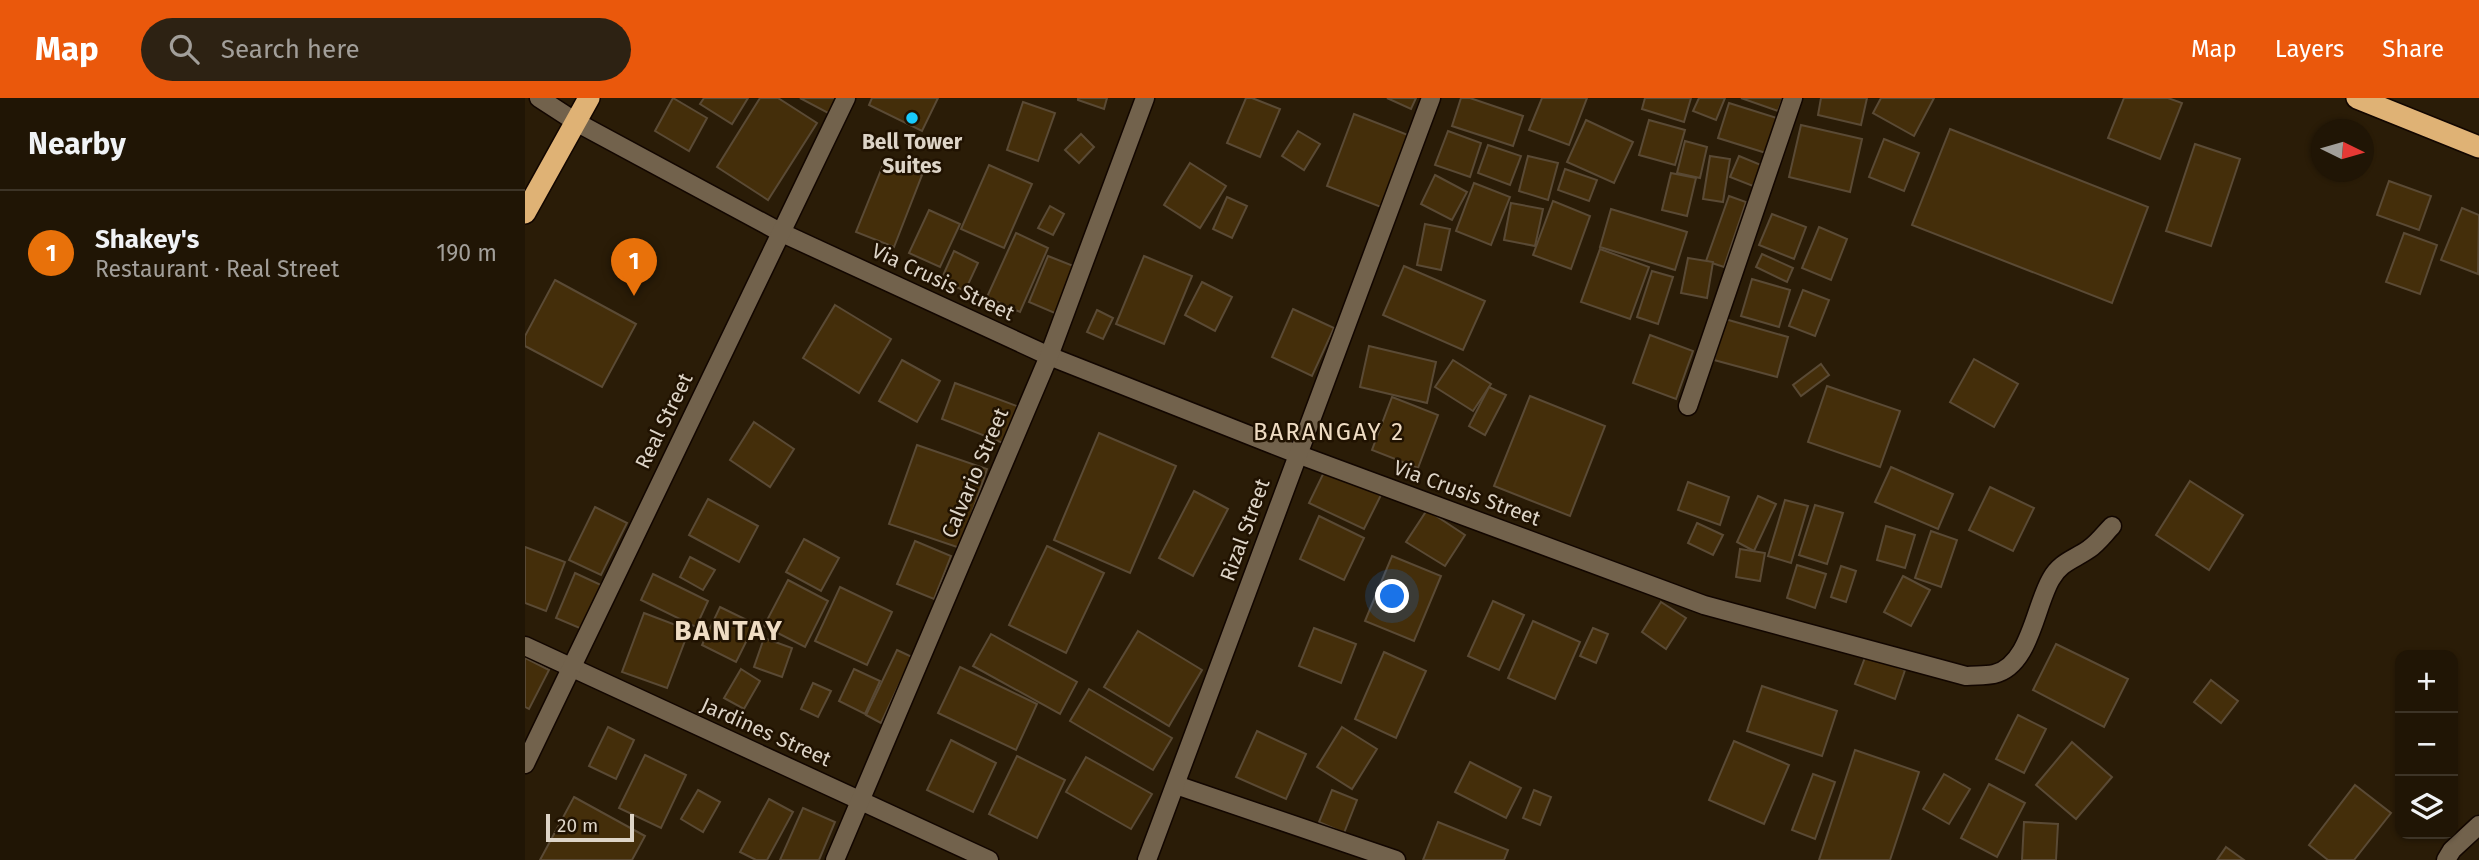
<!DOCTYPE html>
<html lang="en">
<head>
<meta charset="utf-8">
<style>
  body { margin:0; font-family:"Fira Sans",sans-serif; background:#2d2213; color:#f1f3f6 }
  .controls { position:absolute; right:21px; bottom:21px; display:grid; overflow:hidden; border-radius:14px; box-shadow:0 2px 5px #0004 }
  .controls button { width:63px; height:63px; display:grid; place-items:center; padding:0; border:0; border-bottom:2px solid #3d3427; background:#201505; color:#f1f3f6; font:35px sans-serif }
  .compass { position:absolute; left:1786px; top:21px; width:63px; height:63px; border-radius:50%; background:#201505; box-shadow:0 2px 5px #0004; rotate:95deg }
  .scale { position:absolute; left:21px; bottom:18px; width:88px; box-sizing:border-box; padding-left:7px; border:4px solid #ddd4c7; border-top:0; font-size:19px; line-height:24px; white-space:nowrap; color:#ddd4c7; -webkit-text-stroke:5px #201201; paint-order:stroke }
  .you { position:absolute; left:868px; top:499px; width:24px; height:24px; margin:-18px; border:5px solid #fff; border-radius:50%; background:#1a73e8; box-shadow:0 0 0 10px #1a73e833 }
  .badge { display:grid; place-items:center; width:46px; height:46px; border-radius:50%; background:#ea580c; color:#fff; font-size:23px; font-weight:700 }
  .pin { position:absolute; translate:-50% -58px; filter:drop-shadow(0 2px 4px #0008) }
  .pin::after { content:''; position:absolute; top:37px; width:24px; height:21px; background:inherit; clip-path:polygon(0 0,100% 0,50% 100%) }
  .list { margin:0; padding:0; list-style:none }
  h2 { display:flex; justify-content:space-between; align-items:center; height:91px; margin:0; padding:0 28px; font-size:30px }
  h2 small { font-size:23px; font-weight:400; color:#a29f9a }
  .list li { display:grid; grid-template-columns:46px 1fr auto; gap:21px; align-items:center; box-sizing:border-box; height:126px; padding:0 28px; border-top:2px solid #3d3427 }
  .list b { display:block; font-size:26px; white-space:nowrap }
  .list p { margin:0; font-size:23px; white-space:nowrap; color:#a29f9a }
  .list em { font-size:23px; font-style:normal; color:#a29f9a }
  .icon { flex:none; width:38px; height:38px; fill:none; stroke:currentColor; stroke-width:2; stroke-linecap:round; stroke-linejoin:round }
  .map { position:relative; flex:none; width:1954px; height:762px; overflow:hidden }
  header { display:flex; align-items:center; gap:42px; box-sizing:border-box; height:98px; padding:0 35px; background:#ea580c; color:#fff }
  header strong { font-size:33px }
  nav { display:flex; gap:38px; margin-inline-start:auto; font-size:24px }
  .search { width:490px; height:63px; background:#2d2213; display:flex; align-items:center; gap:18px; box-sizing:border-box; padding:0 24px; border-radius:38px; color:#a29f9a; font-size:26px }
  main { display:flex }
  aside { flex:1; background:#201505 }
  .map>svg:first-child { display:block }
  .building { fill:#442e0a; stroke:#5a4a35; stroke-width:2 }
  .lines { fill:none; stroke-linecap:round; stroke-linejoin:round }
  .street-casing { stroke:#120600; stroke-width:21 }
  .highway-casing { stroke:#120600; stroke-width:24 }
  .street { stroke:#72624c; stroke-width:18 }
  .highway { stroke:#dfb275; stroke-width:21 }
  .poi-dot { fill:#18cafc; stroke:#201201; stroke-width:2.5 }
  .labels { text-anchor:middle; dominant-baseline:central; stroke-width:5; stroke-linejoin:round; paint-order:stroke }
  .poi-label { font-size:21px; font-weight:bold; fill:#ddd4c7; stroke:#201201 }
  .street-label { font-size:21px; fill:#ddd4c7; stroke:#201201 }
  .quarter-label { font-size:24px; letter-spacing:2px; fill:#efdcc3; stroke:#201201 }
  .district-label { font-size:28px; font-weight:bold; letter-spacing:2px; fill:#efdcc3; stroke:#201201 }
</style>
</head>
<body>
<header>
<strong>Map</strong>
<div class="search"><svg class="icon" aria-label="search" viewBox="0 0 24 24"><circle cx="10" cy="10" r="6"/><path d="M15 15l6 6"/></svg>Search here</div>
<nav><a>Map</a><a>Layers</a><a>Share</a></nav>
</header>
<main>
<aside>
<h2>Nearby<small></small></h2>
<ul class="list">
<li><span class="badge" style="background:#e8710a">1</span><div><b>Shakey's</b><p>Restaurant · Real Street</p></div><em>190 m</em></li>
</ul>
</aside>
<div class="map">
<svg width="1954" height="762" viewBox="0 0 1954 762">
  <rect width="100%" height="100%" fill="#2a1c07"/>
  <g class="building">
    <polygon points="148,0 182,20 164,53 130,33"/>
    <polygon points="179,0 223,0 207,26 175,6"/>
    <polygon points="235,0 253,0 292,25 243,102 192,69"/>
    <polygon points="275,0 314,0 305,16"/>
    <polygon points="347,0 413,0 397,33 344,7"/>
    <polygon points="553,0 582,0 579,11 553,2"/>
    <polygon points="721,0 727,0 755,11 735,59 702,45"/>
    <polygon points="862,0 891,0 886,11"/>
    <polygon points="936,0 945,0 998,18 988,48 927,28"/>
    <polygon points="1017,0 1062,0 1044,47 1004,32"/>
    <polygon points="1120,0 1166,0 1159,24 1117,11"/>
    <polygon points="1174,0 1200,0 1191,22 1168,13"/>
    <polygon points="1216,0 1258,0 1253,13"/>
    <polygon points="1296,0 1342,0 1336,27 1293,17"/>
    <polygon points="1356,0 1409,0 1389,38 1348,15"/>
    <polygon points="1599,0 1643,0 1657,5 1635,61 1583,40"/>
    <polygon points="498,4 530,15 513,63 482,52"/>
    <polygon points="1204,5 1255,21 1244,56 1193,40"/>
    <polygon points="829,16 883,37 856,109 802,88"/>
    <polygon points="1061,22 1108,44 1089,85 1042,64"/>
    <polygon points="1124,22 1160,32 1150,67 1114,57"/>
    <polygon points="1276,27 1337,41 1325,94 1264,79"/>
    <polygon points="1425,31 1623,109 1587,205 1387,127"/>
    <polygon points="773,33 795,46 779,72 757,58"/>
    <polygon points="923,33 956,45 945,79 910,67"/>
    <polygon points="556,36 569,49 554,65 540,52"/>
    <polygon points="1359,41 1394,55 1379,93 1344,79"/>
    <polygon points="1160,43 1182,49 1175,80 1152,75"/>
    <polygon points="1670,46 1715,61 1686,148 1641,133"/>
    <polygon points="963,47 996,58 985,87 953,75"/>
    <polygon points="1003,58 1033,65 1023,102 994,93"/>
    <polygon points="1185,58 1205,61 1198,104 1178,101"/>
    <polygon points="1214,58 1236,67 1228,88 1205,79"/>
    <polygon points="360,62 397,77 369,149 331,134"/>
    <polygon points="665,65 701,88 675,130 639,107"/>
    <polygon points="464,67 507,86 479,150 436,131"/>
    <polygon points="1040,71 1072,82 1064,103 1033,92"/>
    <polygon points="1146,75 1171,80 1162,118 1137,112"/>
    <polygon points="910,77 942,94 927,122 896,106"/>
    <polygon points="1864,83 1906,98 1894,132 1852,117"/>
    <polygon points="949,85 985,99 966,147 931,133"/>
    <polygon points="1204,98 1221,104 1199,169 1181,163"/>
    <polygon points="702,99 722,108 707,140 688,131"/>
    <polygon points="1028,103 1065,118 1046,171 1008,157"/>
    <polygon points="986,105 1018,111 1010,148 979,142"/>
    <polygon points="525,108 539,116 528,137 513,130"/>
    <polygon points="1937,110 1954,117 1953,176 1916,162"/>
    <polygon points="1086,111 1162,134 1150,172 1075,149"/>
    <polygon points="404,112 435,126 415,169 384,155"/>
    <polygon points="1247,116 1281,129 1269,161 1234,147"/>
    <polygon points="900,126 925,131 916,172 892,167"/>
    <polygon points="1294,129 1322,141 1306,182 1277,170"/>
    <polygon points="491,135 523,150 495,214 462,199"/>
    <polygon points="1879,135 1912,147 1895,196 1861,184"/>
    <polygon points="1075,151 1124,169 1105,221 1056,204"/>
    <polygon points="429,153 453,165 440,193 416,182"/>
    <polygon points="1237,156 1268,170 1262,184 1231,169"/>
    <polygon points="523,158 551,169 532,216 504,204"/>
    <polygon points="619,158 667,178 639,246 591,226"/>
    <polygon points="1163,160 1188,164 1182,200 1156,195"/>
    <polygon points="879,168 960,203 938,252 858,217"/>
    <polygon points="1127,173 1148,179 1133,226 1112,219"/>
    <polygon points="1227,181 1265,192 1254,229 1216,218"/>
    <polygon points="30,182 111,226 77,289 0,248 0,238"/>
    <polygon points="677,184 707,199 690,233 660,217"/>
    <polygon points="1278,192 1304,202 1290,238 1264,228"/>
    <polygon points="310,207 366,241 334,295 278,260"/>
    <polygon points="768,211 809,230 787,278 747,259"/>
    <polygon points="572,212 588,220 578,241 562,234"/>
    <polygon points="1200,221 1263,239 1252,279 1189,262"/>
    <polygon points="1125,237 1168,253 1151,301 1108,285"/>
    <polygon points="844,248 911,264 902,305 835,289"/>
    <polygon points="1449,261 1493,286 1469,329 1425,304"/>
    <polygon points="377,262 415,283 392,324 354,303"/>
    <polygon points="928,262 966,286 948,313 910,289"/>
    <polygon points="1296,266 1304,277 1276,298 1268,287"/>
    <polygon points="430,285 497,310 483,347 417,321"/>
    <polygon points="1302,288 1375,313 1355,369 1283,344"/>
    <polygon points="964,289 981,297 960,337 944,328"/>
    <polygon points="1005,298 1080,328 1045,418 969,388"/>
    <polygon points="867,299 913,317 893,370 847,352"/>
    <polygon points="229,324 269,351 245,389 205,362"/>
    <polygon points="574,335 651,368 605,475 529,442"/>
    <polygon points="392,347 462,371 435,450 364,426"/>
    <polygon points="1366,369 1428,396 1413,431 1350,404"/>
    <polygon points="801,370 856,397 839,431 784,405"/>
    <polygon points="1665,383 1718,417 1684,472 1631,437"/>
    <polygon points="1163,384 1204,399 1195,427 1153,412"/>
    <polygon points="1465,389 1509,410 1488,453 1444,432"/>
    <polygon points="669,393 703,411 668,478 634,460"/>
    <polygon points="1233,398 1251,406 1229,453 1212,444"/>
    <polygon points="183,401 233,428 214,464 164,437"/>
    <polygon points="1260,402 1283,408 1266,465 1243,458"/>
    <polygon points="1290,407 1318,415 1302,466 1274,457"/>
    <polygon points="70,409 102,425 76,477 44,462"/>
    <polygon points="902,412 940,437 920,468 881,444"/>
    <polygon points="794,418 839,440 819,482 775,461"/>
    <polygon points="1172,425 1198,437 1188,457 1163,445"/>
    <polygon points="1361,428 1390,437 1380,470 1352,462"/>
    <polygon points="1406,433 1432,442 1416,489 1390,480"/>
    <polygon points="279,441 314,460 296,493 261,474"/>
    <polygon points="390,443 426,458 409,501 372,486"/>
    <polygon points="522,448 579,475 541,555 484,527"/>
    <polygon points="0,449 40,464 21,513 0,505"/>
    <polygon points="1215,451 1240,455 1235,483 1211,479"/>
    <polygon points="867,458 916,478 889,543 840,523"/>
    <polygon points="165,459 190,472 178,492 155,479"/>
    <polygon points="1272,467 1301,476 1290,510 1262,500"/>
    <polygon points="1316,468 1331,473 1321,504 1306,499"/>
    <polygon points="50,475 76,487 57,531 31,520"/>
    <polygon points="128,476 183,503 171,529 116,502"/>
    <polygon points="1378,478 1405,492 1386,528 1359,514"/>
    <polygon points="263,482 303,503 280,549 239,528"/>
    <polygon points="315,489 367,514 342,567 290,543"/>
    <polygon points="968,503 999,517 974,572 943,558"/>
    <polygon points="1136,504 1161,520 1141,551 1117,534"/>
    <polygon points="195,509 230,526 211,564 177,547"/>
    <polygon points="119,515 164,532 142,590 97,574"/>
    <polygon points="1008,523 1055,544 1030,601 983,580"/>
    <polygon points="789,530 831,546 816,585 774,568"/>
    <polygon points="1068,530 1083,536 1071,565 1055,558"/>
    <polygon points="613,533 677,572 644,628 579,589"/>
    <polygon points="466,536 552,584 535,616 448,568"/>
    <polygon points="239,540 267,550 257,579 229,569"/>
    <polygon points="1531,546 1603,581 1579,629 1508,592"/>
    <polygon points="372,552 387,559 356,625 341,617"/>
    <polygon points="859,554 901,573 871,640 830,621"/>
    <polygon points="1341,557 1380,572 1370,601 1330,586"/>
    <polygon points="0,560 24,572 4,611 0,609"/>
    <polygon points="435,569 512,606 491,652 413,615"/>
    <polygon points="216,571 235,583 219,611 199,600"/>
    <polygon points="329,571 355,583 340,616 314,603"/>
    <polygon points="1686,582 1713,603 1696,625 1669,604"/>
    <polygon points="288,585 306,593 293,619 276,611"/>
    <polygon points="1237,588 1312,613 1297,658 1222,633"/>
    <polygon points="564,591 647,640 628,672 545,623"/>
    <polygon points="1493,617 1521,631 1499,675 1471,661"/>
    <polygon points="83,629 109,642 91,681 64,668"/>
    <polygon points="817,629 852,651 827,691 792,669"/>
    <polygon points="732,633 781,656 761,701 711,679"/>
    <polygon points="426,642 471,665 448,714 402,692"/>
    <polygon points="1209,643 1264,667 1239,726 1184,702"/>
    <polygon points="1547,644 1587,679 1551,721 1511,687"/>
    <polygon points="1330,652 1394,674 1365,762 1294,762"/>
    <polygon points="120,657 161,677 136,730 94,710"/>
    <polygon points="492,658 540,682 512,740 464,716"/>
    <polygon points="561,659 627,696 606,731 541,694"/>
    <polygon points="945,664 996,690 981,720 930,694"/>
    <polygon points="1288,676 1310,684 1290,741 1267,732"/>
    <polygon points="1419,676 1445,691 1424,726 1398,711"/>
    <polygon points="1464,686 1500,705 1472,759 1436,740"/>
    <polygon points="1830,687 1866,715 1829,762 1803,762 1784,747"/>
    <polygon points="173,692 195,704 178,734 156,721"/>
    <polygon points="807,692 832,702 819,735 794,724"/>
    <polygon points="1009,692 1026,699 1015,727 998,720"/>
    <polygon points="49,699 120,738 107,762 15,762"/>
    <polygon points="244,701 268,714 242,762 231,762 215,754"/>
    <polygon points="278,710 310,724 294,762 255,762"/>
    <polygon points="913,724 983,752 979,762 898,762"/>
    <polygon points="1499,724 1533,726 1531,762 1497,762"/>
    <polygon points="1701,749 1719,762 1692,762"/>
  </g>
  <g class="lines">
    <g class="street-casing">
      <g id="street">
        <path d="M14,0L51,24L255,134L524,258L772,356L1179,507L1441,578C1450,577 1460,578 1469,576C1505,568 1510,508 1526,481C1535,464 1550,461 1564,451C1573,445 1580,435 1587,428"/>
        <polyline points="1163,308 1268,0"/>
        <polyline points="0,548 464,762"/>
        <polyline points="0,666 321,0"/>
        <polyline points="651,687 871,762"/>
        <polyline points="310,762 524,258 620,0"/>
        <polyline points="622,762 906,0"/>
        <polyline points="1921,762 1927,752 1954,727"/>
      </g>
    </g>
    <g class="highway-casing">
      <g id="highway">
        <polyline points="1832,0 1954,49"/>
        <polyline points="0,115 64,0"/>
      </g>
    </g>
    <use href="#street" class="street"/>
    <use href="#highway" class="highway"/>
  </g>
  <circle class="poi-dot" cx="387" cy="20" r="7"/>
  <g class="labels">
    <g class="poi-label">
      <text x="387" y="44">Bell Tower<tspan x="387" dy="24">Suites</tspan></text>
    </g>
    <g class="street-label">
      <text transform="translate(418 184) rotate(25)">Via Crusis Street</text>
      <text transform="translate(139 323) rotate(-64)">Real Street</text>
      <text transform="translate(450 375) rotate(-67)">Calvario Street</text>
      <text transform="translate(942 395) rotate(20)">Via Crusis Street</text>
      <text transform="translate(720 432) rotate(-70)">Rizal Street</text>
      <text transform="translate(241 634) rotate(24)">Jardines Street</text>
    </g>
    <g class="quarter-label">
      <text x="804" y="334">BARANGAY 2</text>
    </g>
    <g class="district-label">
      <text x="204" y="532">BANTAY</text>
    </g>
  </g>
</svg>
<div class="controls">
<button>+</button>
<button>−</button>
<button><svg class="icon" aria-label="layers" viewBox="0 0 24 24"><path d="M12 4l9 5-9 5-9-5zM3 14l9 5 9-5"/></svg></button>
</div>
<svg class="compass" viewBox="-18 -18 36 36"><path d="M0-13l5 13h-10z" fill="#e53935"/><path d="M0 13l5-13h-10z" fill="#a29f9a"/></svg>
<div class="scale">20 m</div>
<div class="you"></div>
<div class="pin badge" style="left:109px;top:198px;background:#e8710a">1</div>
</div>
</main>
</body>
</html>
